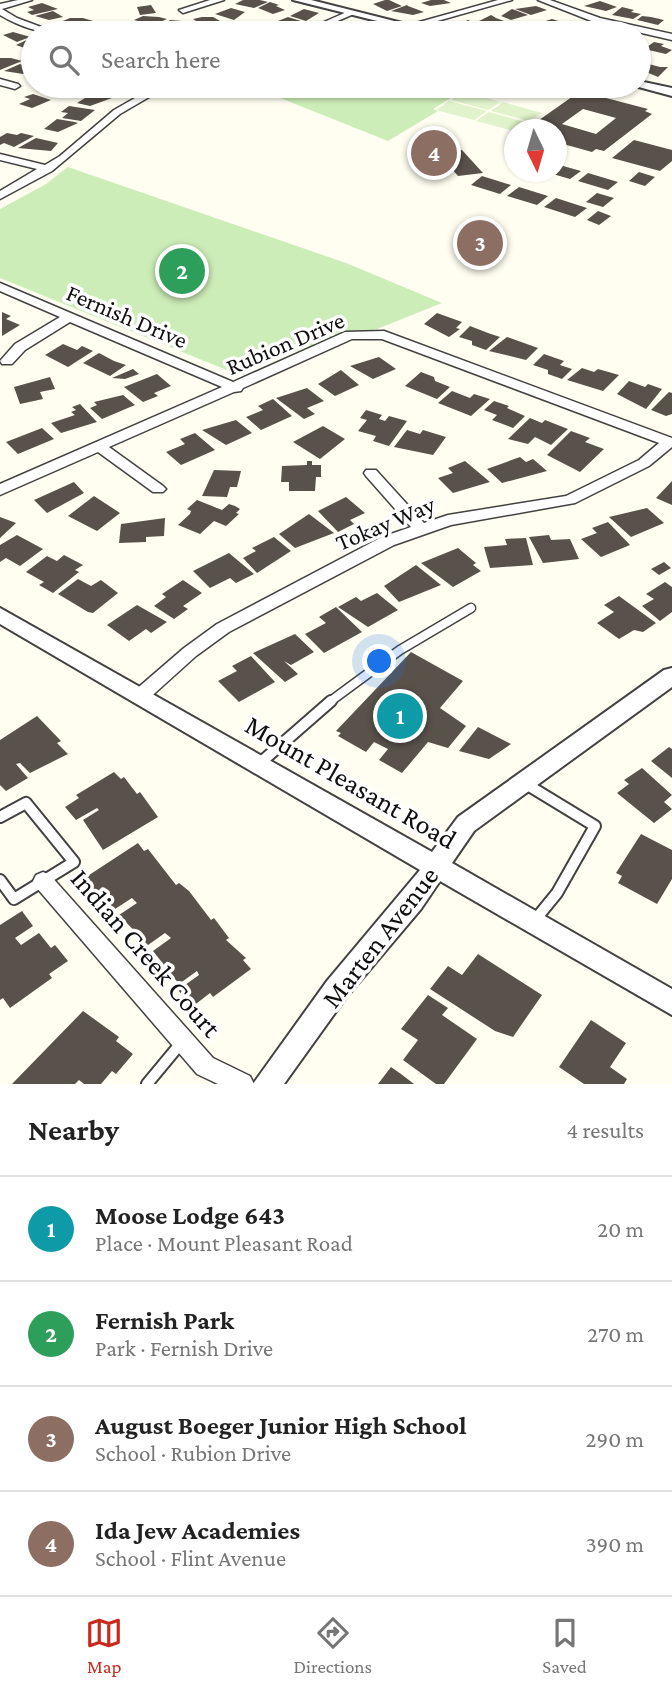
<!DOCTYPE html>
<html lang="en">
<head>
<meta charset="utf-8">
<style>
  body { margin:0; font-family:"Crimson Pro",serif; background:#f2f2f2; color:#222 }
  .compass { position:absolute; left:504px; top:119px; width:63px; height:63px; border-radius:50%; background:#fff; box-shadow:0 2px 5px #0004; rotate:175deg }
  .you { position:absolute; left:380px; top:662px; width:24px; height:24px; margin:-18px; border:5px solid #fff; border-radius:50%; background:#1a73e8; box-shadow:0 0 0 10px #1a73e833 }
  .badge { display:grid; place-items:center; width:46px; height:46px; border-radius:50%; background:#c9291d; color:#fff; font-size:23px; font-weight:700 }
  .pin { position:absolute; translate:-50% -50%; border:4px solid #fff; box-shadow:0 2px 7px #0006 }
  .list { margin:0; padding:0; list-style:none }
  h2 { display:flex; justify-content:space-between; align-items:center; height:91px; margin:0; padding:0 28px; font-size:30px }
  h2 small { font-size:23px; font-weight:400; color:#767676 }
  .list li { display:grid; grid-template-columns:46px 1fr auto; gap:21px; align-items:center; box-sizing:border-box; height:105px; padding:0 28px; border-top:2px solid #e0e0e0 }
  .list b { display:block; font-size:26px; white-space:nowrap }
  .list p { margin:0; font-size:23px; white-space:nowrap; color:#767676 }
  .list em { font-size:23px; font-style:normal; color:#767676 }
  .icon { flex:none; width:38px; height:38px; fill:none; stroke:currentColor; stroke-width:2; stroke-linecap:round; stroke-linejoin:round }
  .map { position:relative; flex:none; width:672px; height:1084px; overflow:hidden }
  .search { position:absolute; background:#fff; box-shadow:0 2px 5px #0004; left:21px; right:21px; top:21px; height:77px; display:flex; align-items:center; gap:18px; box-sizing:border-box; padding:0 24px; border-radius:38px; color:#767676; font-size:26px }
  .sheet { height:511px; background:#fff }
  nav { display:flex; justify-content:space-around; align-items:center; box-sizing:border-box; height:98px; border-top:2px solid #e0e0e0; background:#fff; font-size:19px; color:#767676 }
  nav a { display:grid; justify-items:center; gap:4px }
  nav .on { color:#c9291d }
  .map>svg:first-child { display:block }
  .green { fill:#cdedb8 }
  .pitch { fill:#e0f3ca }
  .building { fill:#59524b; fill-rule:evenodd }
  .lines { fill:none; stroke-linecap:round; stroke-linejoin:round }
  .service-far1-casing { stroke:#424242; stroke-width:11 }
  .service-casing { stroke:#424242; stroke-width:14 }
  .minor-casing { stroke:#424242; stroke-width:3 }
  .tertiary-casing { stroke:#424242; stroke-width:4 }
  .service-far1 { stroke:#fff; stroke-width:8 }
  .service { stroke:#fff; stroke-width:10 }
  .minor { fill:#fff; fill-rule:evenodd }
  .tertiary { fill:#fff; fill-rule:evenodd }
  .labels { text-anchor:middle; dominant-baseline:central; stroke-width:7; stroke-linejoin:round; paint-order:stroke }
  .street-label { font-size:24px; fill:#0f0f0f; stroke:#fff }
  .near-street-label { font-size:28px; fill:#0f0f0f; stroke:#fff }
</style>
</head>
<body>
<div class="map">
<svg width="672" height="1084" viewBox="0 0 672 1084">
  <rect width="100%" height="100%" fill="#fffef1"/>
  <g class="green">
    <polygon points="291,86 470,86 433,109 438,111 388,141 265,92"/>
    <polygon points="68,167 346,263 442,303 377,329 332,338 250,369 229,371 0,278 0,209 46,184"/>
  </g>
  <g class="pitch">
    <polygon points="464,92 501,102 488,110 451,100"/>
    <polygon points="449,101 487,111 474,120 436,110"/>
    <polygon points="503,102 542,113 529,121 491,111"/>
    <polygon points="489,112 528,123 514,131 476,121"/>
  </g>
  <g class="building">
    <polygon points="243,0 260,0 268,2 254,8 235,4"/>
    <polygon points="385,0 389,0 402,6 387,11 373,4"/>
    <polygon points="431,0 444,0 451,3 430,6 421,3"/>
    <polygon points="600,1 617,7 606,11 584,6"/>
    <polygon points="270,2 279,5 276,6 285,10 273,14 258,8"/>
    <polygon points="42,3 58,9 32,15 27,12 34,10 28,7"/>
    <polygon points="151,5 156,13 140,15 137,7"/>
    <polygon points="407,5 408,6 424,12 413,15 391,11"/>
    <polygon points="536,6 547,10 531,15 515,9"/>
    <polygon points="622,7 634,10 631,12 641,14 633,19 612,15"/>
    <polygon points="231,8 245,12 234,20 215,14"/>
    <polygon points="304,9 319,13 306,21 290,16"/>
    <polygon points="512,9 515,10 528,15 511,20 501,16"/>
    <polygon points="53,11 63,17 49,20 35,16"/>
    <polygon points="491,15 496,18 504,21 489,25 479,21"/>
    <polygon points="143,16 159,17 167,19 153,25 134,20"/>
    <polygon points="642,16 651,17 664,20 658,25 637,20"/>
    <polygon points="202,17 213,17 220,21 205,27 193,19"/>
    <polygon points="288,17 304,22 285,27 273,23"/>
    <polygon points="70,18 83,18 93,21 74,29 56,24"/>
    <polygon points="552,19 562,22 540,30 530,26"/>
    <polygon points="170,20 182,21 191,23 183,28 171,26 159,29"/>
    <polygon points="468,20 482,26 483,27 472,29 478,31 468,33 454,26"/>
    <polygon points="267,22 279,28 267,31 271,33 257,33 248,28"/>
    <polygon points="90,23 103,24 113,27 97,33 76,29"/>
    <polygon points="350,24 364,28 353,33 337,31"/>
    <polygon points="13,32 27,36 30,37 17,42 3,35"/>
    <polygon points="33,37 33,51 16,45"/>
    <polygon points="654,42 664,44 661,46 672,50 666,54 644,49"/>
    <polygon points="0,58 11,58 22,61 0,70"/>
    <polygon points="645,63 660,67 668,67 658,77 639,69"/>
    <polygon points="20,64 33,70 23,74 4,71"/>
    <polygon points="48,86 66,86 62,89 68,90 58,94 36,91"/>
    <polygon points="106,86 122,86 130,88 115,97 103,94 109,91 100,89"/>
    <polygon points="86,93 92,94 112,98 90,106 77,103 85,98 80,97"/>
    <path d="M587,93L648,109L645,111L652,114L604,151L596,149L592,152L556,142V130H525L576,94ZM583,109L616,118L596,134L562,124Z"/>
    <polygon points="33,94 51,100 32,108 19,104 30,99 24,97"/>
    <polygon points="69,106 95,110 81,121 62,118 68,113 61,112"/>
    <polygon points="57,119 75,122 78,123 58,132 44,129"/>
    <polygon points="7,133 17,135 21,133 34,136 14,147 4,143 0,145 0,137"/>
    <polygon points="36,138 58,143 51,151 18,148"/>
    <polygon points="634,140 672,150 672,161 660,171 612,158"/>
    <polygon points="462,150 483,173 458,176 438,153"/>
    <polygon points="556,164 581,171 570,179 546,172 556,172"/>
    <polygon points="639,172 655,177 645,186 629,181"/>
    <polygon points="588,173 618,182 608,190 578,181"/>
    <polygon points="482,176 511,185 500,194 471,185"/>
    <polygon points="519,187 548,196 537,205 507,196"/>
    <polygon points="597,193 614,198 603,207 586,202"/>
    <polygon points="556,198 587,208 575,217 544,207"/>
    <polygon points="598,211 611,216 599,225 587,220"/>
    <polygon points="2,312 11,316 6,319 20,325 2,336"/>
    <polygon points="437,313 462,322 456,328 460,329 449,337 424,324"/>
    <polygon points="470,326 488,333 500,337 486,350 472,345 472,341 459,337"/>
    <polygon points="507,337 538,348 526,360 489,351"/>
    <polygon points="63,344 77,350 82,346 93,351 68,367 45,355"/>
    <polygon points="99,353 114,361 126,365 110,376 83,363"/>
    <polygon points="544,354 564,361 560,365 572,369 562,379 548,374 548,370 533,365"/>
    <polygon points="379,357 396,369 373,379 350,366"/>
    <polygon points="582,368 594,372 598,369 619,375 603,391 567,380"/>
    <polygon points="133,369 139,374 125,379 112,378"/>
    <polygon points="341,370 359,385 335,396 318,384"/>
    <polygon points="421,372 434,377 435,381 450,387 437,399 405,386"/>
    <polygon points="157,374 171,386 154,393 158,396 143,402 124,387"/>
    <polygon points="50,377 55,389 40,392 43,399 20,404 14,387"/>
    <polygon points="629,381 645,387 648,384 662,389 646,409 617,394"/>
    <polygon points="307,388 324,401 307,408 315,414 304,419 276,398"/>
    <polygon points="452,391 470,398 474,394 490,399 471,416 438,403"/>
    <polygon points="669,392 672,393 672,414 666,416 651,410"/>
    <polygon points="123,395 135,405 102,419 90,408 97,405 94,402"/>
    <polygon points="273,399 292,416 261,430 246,417 263,410 258,406"/>
    <polygon points="494,401 509,406 507,408 525,416 513,428 492,420 497,415 484,410"/>
    <polygon points="80,404 97,422 61,433 51,423 75,415 71,412 76,410 72,407"/>
    <polygon points="366,410 382,415 379,419 385,421 389,416 407,421 389,446 373,441 376,436 358,431 367,420 360,418"/>
    <polygon points="530,418 542,423 545,420 568,429 551,445 535,437 528,444 508,439"/>
    <polygon points="236,420 252,433 226,445 202,430"/>
    <polygon points="323,426 345,439 320,459 293,442"/>
    <polygon points="42,428 54,439 18,454 6,442"/>
    <polygon points="407,430 420,434 423,430 446,437 433,455 394,447"/>
    <polygon points="571,431 590,438 585,442 604,449 580,472 547,455"/>
    <polygon points="195,433 215,450 181,465 166,452 185,444 180,439"/>
    <polygon points="520,457 526,462 533,459 547,471 502,483 487,469"/>
    <polygon points="307,461 312,461 312,465 321,465 321,477 316,477 315,491 289,491 289,482 281,482 282,466 307,465"/>
    <polygon points="465,461 490,482 453,493 438,478 453,473 448,468"/>
    <polygon points="214,470 241,471 237,487 230,487 227,497 202,496"/>
    <polygon points="672,481 672,505 656,498"/>
    <polygon points="74,482 84,493 47,513 34,500"/>
    <polygon points="94,496 120,513 97,531 68,516"/>
    <polygon points="346,497 365,513 350,520 354,524 338,532 318,511"/>
    <polygon points="197,500 222,510 229,504 235,506 240,509 236,513 239,514 226,526 214,521 200,534 178,525 190,514 191,511 187,509"/>
    <polygon points="647,508 664,523 631,537 609,517"/>
    <polygon points="309,514 334,533 295,548 279,534"/>
    <polygon points="0,517 16,523 0,538"/>
    <polygon points="165,518 164,536 146,537 146,542 119,543 121,524"/>
    <polygon points="608,522 630,545 601,557 581,539 597,533 592,528"/>
    <polygon points="17,535 43,549 20,566 6,558 0,562 0,545"/>
    <polygon points="549,535 551,540 570,539 579,559 543,563 529,537"/>
    <polygon points="274,537 291,551 257,573 243,558 256,551 252,548"/>
    <polygon points="526,538 533,565 490,568 484,547 507,545 505,539"/>
    <polygon points="458,548 476,563 473,565 481,571 453,587 421,563"/>
    <polygon points="229,553 254,574 236,583 230,578 210,588 193,571"/>
    <polygon points="64,555 83,565 75,570 79,572 53,593 39,585 44,582 26,572 47,556 57,561"/>
    <polygon points="664,562 671,568 659,575 651,569"/>
    <polygon points="416,565 441,585 399,602 384,586"/>
    <polygon points="78,579 91,586 101,580 118,593 93,613 88,612 58,594"/>
    <polygon points="183,580 202,593 183,606 188,609 174,619 154,606 166,597 162,594"/>
    <polygon points="665,582 672,587 672,612 660,621 642,606 654,599 646,594"/>
    <polygon points="377,593 398,610 368,627 338,607 356,597 361,601"/>
    <polygon points="619,596 656,623 643,632 634,630 619,639 597,623 614,612 604,605"/>
    <polygon points="137,605 167,622 151,633 146,629 129,641 107,625"/>
    <polygon points="336,607 362,632 324,653 305,634 326,623 319,617"/>
    <polygon points="295,634 314,652 291,665 284,661 298,674 285,682 253,653"/>
    <polygon points="411,652 463,681 440,708 466,726 448,748 428,742 402,773 379,760 388,749 374,742 366,752 338,736 341,733 336,731"/>
    <polygon points="251,656 275,682 239,702 218,681 237,671 232,666"/>
    <polygon points="37,716 61,741 57,743 68,754 30,773 20,763 16,764 28,778 6,791 0,785 0,740"/>
    <polygon points="478,727 511,744 489,759 459,751"/>
    <polygon points="669,747 672,749 672,778 651,761"/>
    <polygon points="642,768 672,795 664,802 672,809 654,823 617,793 629,784 624,780"/>
    <polygon points="114,772 121,779 124,777 137,794 140,792 158,817 103,850 83,820 99,810 97,808 76,820 65,807 79,798 76,795"/>
    <polygon points="641,834 672,850 672,879 657,904 618,883 622,876 616,873"/>
    <polygon points="138,843 144,851 148,849 176,885 179,883 189,891 211,920 214,918 229,938 226,940 246,958 243,960 251,969 213,997 210,993 192,1007 178,990 199,975 197,971 179,984 153,951 171,938 165,933 148,945 119,915 137,903 132,898 115,909 83,879"/>
    <polygon points="22,911 33,926 15,938 21,945 39,933 51,948 55,945 68,961 49,974 52,978 10,1008 3,998 0,1000 0,925"/>
    <polygon points="478,954 542,995 513,1037 495,1031 430,989 448,966 462,975"/>
    <polygon points="428,995 448,1008 442,1015 477,1039 444,1084 436,1084 403,1060 418,1040 401,1029"/>
    <polygon points="83,1011 119,1037 116,1041 133,1054 116,1074 112,1071 101,1084 84,1084 79,1080 75,1084 12,1084"/>
    <polygon points="591,1020 626,1043 610,1067 627,1079 624,1084 584,1084 559,1067"/>
    <polygon points="391,1067 401,1074 414,1084 378,1084"/>
  </g>
  <g class="lines">
    <g class="service-far1-casing">
      <polyline id="service-far1" points="328,703 400,650 471,608"/>
    </g>
    <g class="service-casing">
      <g id="service">
        <polyline points="260,763 331,701"/>
        <polyline points="526,784 595,826 557,893 535,920"/>
        <polyline points="0,817 26,803 74,862 14,899 0,880"/>
        <polyline points="147,1084 181,1043"/>
      </g>
    </g>
    <g class="minor-casing">
      <g id="minor">
        <path d="M18,0H32L2,9L17,18L57,33C37,33 17,25 0,15V4Z"/>
        <polygon points="210,0 224,0 183,13 179,10"/>
        <polygon points="498,0 512,0 409,29 405,26"/>
        <polygon points="538,0 550,0 600,18 672,34 672,40 594,22"/>
        <polygon points="349,11 356,13 310,33 299,33"/>
        <polygon points="0,79 18,84 20,86 15,89 0,85"/>
        <polygon points="156,86 168,86 120,114 52,171 0,199 0,191 37,169 0,160 0,154 45,165 60,156 114,110"/>
        <polygon points="0,283 233,382 345,332 384,331 672,438 672,447 649,466 575,503 451,525 394,545 229,632 196,656 145,702 133,702 130,697 133,692 184,648 217,624 382,537 411,527 366,476 364,473 366,470 376,470 424,523 448,515 566,496 639,460 659,443 382,339 352,339 243,388 241,391 234,392 109,447 163,486 166,489 163,492 153,492 98,452 0,495 0,484 222,387 70,322 25,350 12,364 2,364 0,361 15,344 60,317 0,291"/>
        <polygon points="43,872 50,875 213,1058 250,1076 254,1084 218,1084 197,1074 36,887 33,881 36,875"/>
      </g>
    </g>
    <g class="tertiary-casing">
      <g id="tertiary">
        <polygon points="293,0 311,0 442,33 425,33"/>
        <polygon points="639,81 672,88 672,96 635,86 639,86"/>
        <polygon points="0,608 432,852 458,817 664,670 672,668 672,687 474,831 452,863 672,989 672,1015 440,881 421,909 345,999 284,1084 253,1084 327,981 420,870 0,624"/>
      </g>
    </g>
    <use href="#service-far1" class="service-far1"/>
    <use href="#service" class="service"/>
    <use href="#minor" class="minor"/>
    <use href="#tertiary" class="tertiary"/>
  </g>
  <g class="labels">
    <g class="street-label">
      <text transform="translate(127 316) rotate(23)">Fernish Drive</text>
      <text transform="translate(285 343) rotate(-23)">Rubion Drive</text>
      <text transform="translate(385 523) rotate(-23)">Tokay Way</text>
    </g>
    <g class="near-street-label">
      <text transform="translate(351 782) rotate(30)">Mount Pleasant Road</text>
      <text transform="translate(380 937) rotate(-52)">Marten Avenue</text>
      <text transform="translate(146 953) rotate(49)">Indian Creek Court</text>
    </g>
  </g>
</svg>
<svg class="compass" viewBox="-18 -18 36 36"><path d="M0-13l5 13h-10z" fill="#e53935"/><path d="M0 13l5-13h-10z" fill="#767676"/></svg>
<div class="you"></div>
<div class="pin badge" style="left:400px;top:716px;background:#0f9aa8">1</div>
<div class="pin badge" style="left:182px;top:271px;background:#2e9e5b">2</div>
<div class="pin badge" style="left:480px;top:243px;background:#8d6e63">3</div>
<div class="pin badge" style="left:434px;top:153px;background:#8d6e63">4</div>
<div class="search"><svg class="icon" aria-label="search" viewBox="0 0 24 24"><circle cx="10" cy="10" r="6"/><path d="M15 15l6 6"/></svg>Search here</div>
</div>
<section class="sheet">
<h2>Nearby<small>4 results</small></h2>
<ul class="list">
<li><span class="badge" style="background:#0f9aa8">1</span><div><b>Moose Lodge 643</b><p>Place · Mount Pleasant Road</p></div><em>20 m</em></li>
<li><span class="badge" style="background:#2e9e5b">2</span><div><b>Fernish Park</b><p>Park · Fernish Drive</p></div><em>270 m</em></li>
<li><span class="badge" style="background:#8d6e63">3</span><div><b>August Boeger Junior High School</b><p>School · Rubion Drive</p></div><em>290 m</em></li>
<li><span class="badge" style="background:#8d6e63">4</span><div><b>Ida Jew Academies</b><p>School · Flint Avenue</p></div><em>390 m</em></li>
</ul>
</section>
<nav>
<a class="on"><svg class="icon" aria-label="map" viewBox="0 0 24 24"><path d="M3 6l6-2 6 2 6-2v14l-6 2-6-2-6 2zM9 4v14M15 6v14"/></svg>Map</a>
<a><svg class="icon" aria-label="directions" viewBox="0 0 24 24"><path d="M12 3l9 9-9 9-9-9zM9 14v-3h6M13 9l2 2-2 2"/></svg>Directions</a>
<a><svg class="icon" aria-label="saved" viewBox="0 0 24 24"><path d="M7 4h10v16l-5-4-5 4z"/></svg>Saved</a>
</nav>
</body>
</html>
